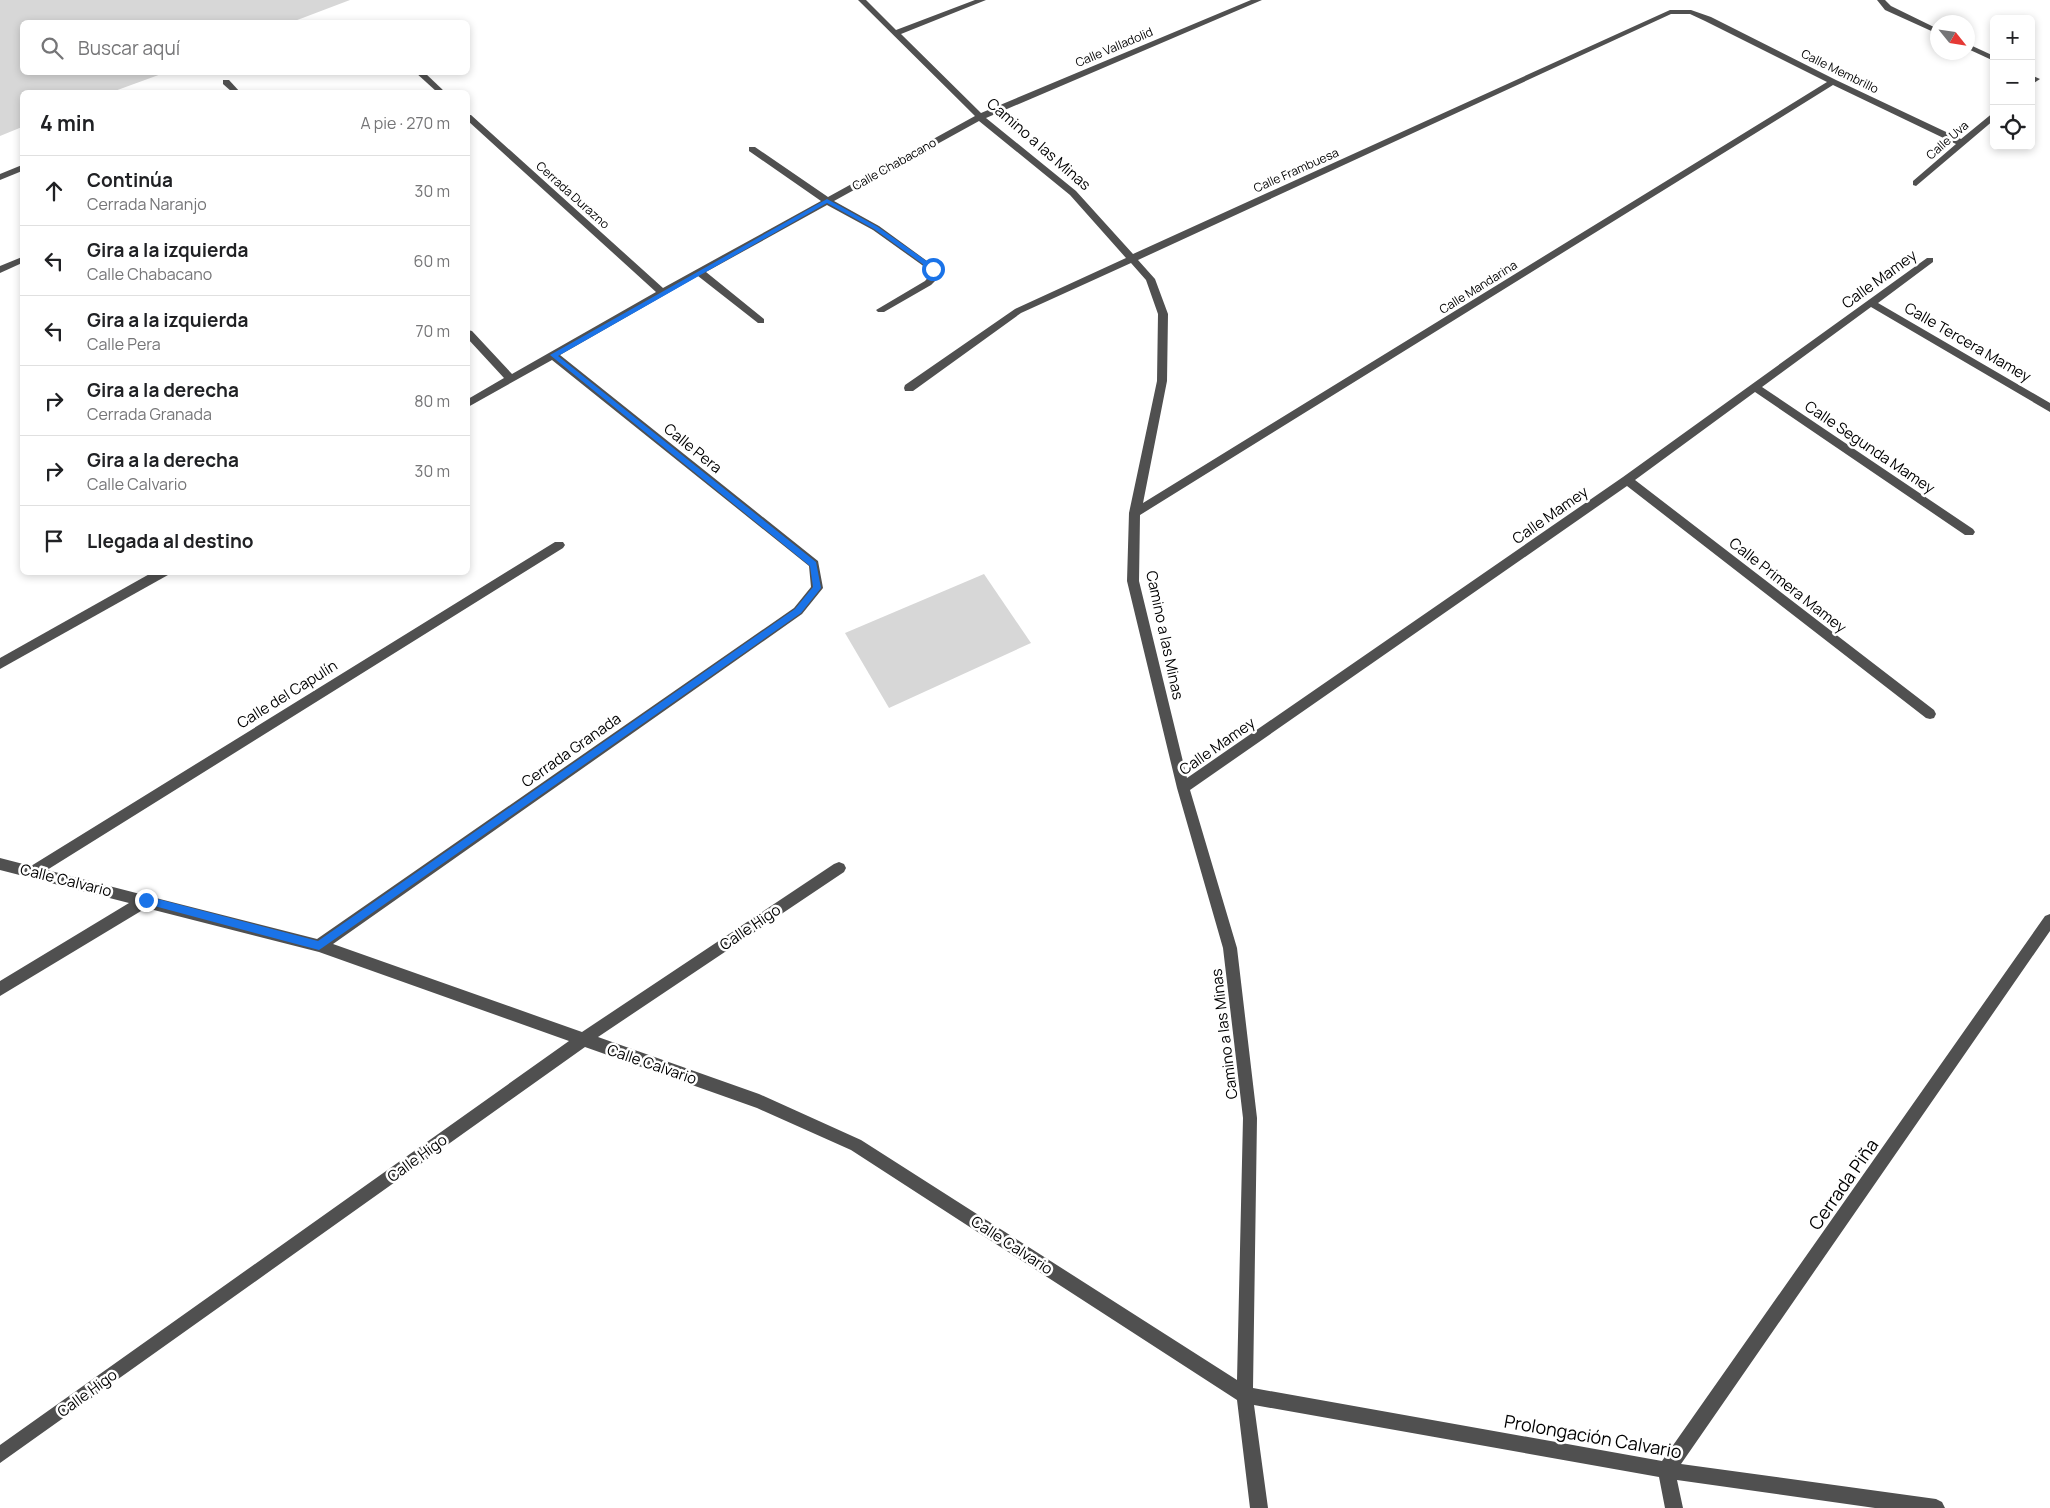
<!DOCTYPE html>
<html lang="es">
<head>
<meta charset="utf-8">
<style>
  body { margin:0; font-family:Manrope,sans-serif; background:#f6f6f6; color:#202124 }
  .controls { position:absolute; right:15px; top:15px; display:grid; overflow:hidden; border-radius:8px; box-shadow:0 2px 8px #0003 }
  .controls button { width:45px; height:45px; display:grid; place-items:center; padding:0; border:0; border-bottom:1px solid #e0e0e0; background:#fff; color:#202124; font:25px sans-serif }
  .compass { position:absolute; left:1930px; top:15px; width:45px; height:45px; border-radius:50%; background:#fff; box-shadow:0 2px 8px #0003; rotate:120deg }
  .stop { position:absolute; width:15px; height:15px; margin:-11px; border:4px solid #1a73e8; border-radius:50%; background:#fff }
  .stop.end { background:#1a73e8; border-color:#fff; box-shadow:0 1px 5px #0008 }
  .list { margin:0; padding:0; list-style:none }
  h2 { display:flex; justify-content:space-between; align-items:center; height:65px; margin:0; padding:0 20px; font-size:21px }
  h2 small { font-size:16px; font-weight:400; color:#757577 }
  .list li { display:grid; grid-template-columns:32px 1fr auto; gap:15px; align-items:center; box-sizing:border-box; height:70px; padding:0 20px; border-top:1px solid #e0e0e0 }
  .list b { display:block; font-size:19px; white-space:nowrap }
  .list p { margin:0; font-size:16px; white-space:nowrap; color:#757577 }
  .list em { font-size:16px; font-style:normal; color:#757577 }
  .icon { flex:none; width:28px; height:28px; fill:none; stroke:currentColor; stroke-width:2; stroke-linecap:round; stroke-linejoin:round }
  .map { position:relative; flex:none; width:2050px; height:1508px; overflow:hidden }
  .search { position:absolute; background:#fff; box-shadow:0 2px 8px #0003; left:20px; top:20px; width:450px; height:55px; display:flex; align-items:center; gap:12px; box-sizing:border-box; padding:0 18px; border-radius:8px; color:#757577; font-size:19px }
  .panel { position:absolute; background:#fff; box-shadow:0 2px 8px #0003; left:20px; top:90px; width:450px; height:485px; border-radius:8px }
  .map>svg:first-child { display:block }
  .green { fill:#d7d7d7 }
  .lines { fill:none; stroke-linecap:round; stroke-linejoin:round }
  .minor { fill:#505050; fill-rule:evenodd }
  .route { fill:#1a73e8 }
  .labels { text-anchor:middle; dominant-baseline:central; stroke-width:5; stroke-linejoin:round; paint-order:stroke }
  .far-street-label { font-size:12px; fill:#000; stroke:#fff }
  .street-label { font-size:15px; fill:#000; stroke:#fff }
  .near-street-label { font-size:18px; fill:#000; stroke:#fff }
</style>
</head>
<body>
<div class="map">
<svg width="2050" height="1508" viewBox="0 0 2050 1508">
  <rect width="100%" height="100%" fill="#fff"/>
  <g class="green">
    <polygon points="0,0 350,0 292,22 22,22 22,72 164,73 112,92 22,92 22,127 0,136"/>
    <polygon points="984,574 1031,643 889,708 845,633"/>
  </g>
  <g class="lines">
    <g class="minor">
      <path d="M858,0H866L896,30L975,0H986L901,34L981,113L1251,0H1262L986,118L1076,191L1133,254L1670,10H1691L1711,17L1836,80L1961,139L1994,112V120L1916,186L1913,185V181L1956,144L1833,85L1140,515L1139,581L1187,778L1623,477L1927,258H1933V262L1878,303L2050,403V412L1871,307L1762,387L1973,529L1975,532L1973,535H1965L1755,392L1635,480L1934,710L1936,714L1934,718L1930,719L1926,718L1627,486L1190,790L1237,948L1257,1118L1253,1388L1662,1461L2045,916L2050,914V931L1681,1464L1936,1499L1942,1502L1945,1508H1875L1677,1480L1683,1508H1665L1659,1477L1254,1405L1268,1508H1250L1237,1400L851,1150L757,1108L585,1047L0,1463V1445L569,1041L319,952L146,908L0,996V981L129,903L0,870V858L31,866L555,542H563L565,545L563,548L47,870L144,895L147,894L152,897L317,939L794,608L811,587L809,566L552,360L468,407V399L504,378L468,339V330L472,331L512,374L656,292L468,121V115H471L663,288L821,201L749,151V147H755L828,197L975,116ZM1671,14H1690L1705,21L1827,82L1143,503L1167,381L1168,314L1155,279L1138,260ZM979,121L1070,195L1126,258L1015,309L905,385L904,388L905,391H913L1021,313L1131,263L1146,280L1158,314L1157,381L1129,513L1127,581L1177,788L1223,948L1243,1118L1237,1380L861,1140L759,1094L598,1037L844,872L846,868L844,864L839,862L834,864L582,1032L333,944L802,614L823,588L818,561L560,355L698,276L758,323H764V319L706,272L827,205L873,230L929,270L930,275L925,281L876,310L878,312H884L931,285L940,276L938,269L879,226L834,201Z"/>
      <polygon points="1877,0 1885,0 1891,6 1938,29 1938,34 1885,10"/>
      <polygon points="1968,44 1994,56 1994,61 1968,49"/>
      <polygon points="415,72 424,72 445,92 437,92"/>
      <polygon points="2031,75 2040,79 2031,85"/>
      <polygon points="223,80 229,80 240,92 232,92 223,84"/>
      <polygon points="22,165 22,171 0,180 0,174"/>
      <polygon points="22,257 22,263 0,273 0,266"/>
      <polygon points="153,572 169,572 168,575 0,669 0,658"/>
    </g>
  </g>
  <polygon class="route" points="827,199 878,227 935,267 935,270 931,270 874,229 827,203 558,356 816,562 821,588 801,613 322,948 319,950 143,903 143,898 146,896 318,941 795,609 813,587 810,566 550,355"/>
  <g class="labels">
    <g class="far-street-label">
      <text transform="translate(1114 47) rotate(-23)">Calle Valladolid</text>
      <text transform="translate(1840 71) rotate(26)">Calle Membrillo</text>
      <text transform="translate(1947 140) rotate(-41)">Calle Uva</text>
      <text transform="translate(894 164) rotate(-29)">Calle Chabacano</text>
      <text transform="translate(1296 170) rotate(-24)">Calle Frambuesa</text>
      <text transform="translate(573 195) rotate(42)">Cerrada Durazno</text>
      <text transform="translate(1478 287) rotate(-32)">Calle Mandarina</text>
    </g>
    <g class="street-label">
      <text transform="translate(1039 144) rotate(41)">Camino a las Minas</text>
      <text transform="translate(1879 279) rotate(-36)">Calle Mamey</text>
      <text transform="translate(1968 342) rotate(30)">Calle Tercera Mamey</text>
      <text transform="translate(1870 447) rotate(34)">Calle Segunda Mamey</text>
      <text transform="translate(693 448) rotate(39)">Calle Pera</text>
      <text transform="translate(1550 515) rotate(-35)">Calle Mamey</text>
      <text transform="translate(1788 585) rotate(38)">Calle Primera Mamey</text>
      <text transform="translate(1165 635) rotate(78)">Camino a las Minas</text>
      <text transform="translate(287 694) rotate(-32)">Calle del Capulín</text>
      <text transform="translate(1217 746) rotate(-35)">Calle Mamey</text>
      <text transform="translate(571 750) rotate(-35)">Cerrada Granada</text>
      <text transform="translate(66 880) rotate(14)">Calle Calvario</text>
      <text transform="translate(750 927) rotate(-34)">Calle Higo</text>
      <text transform="translate(1224 1034) rotate(-97)">Camino a las Minas</text>
      <text transform="translate(652 1064) rotate(19)">Calle Calvario</text>
      <text transform="translate(417 1158) rotate(-36)">Calle Higo</text>
      <text transform="translate(1012 1245) rotate(33)">Calle Calvario</text>
      <text transform="translate(87 1393) rotate(-36)">Calle Higo</text>
    </g>
    <g class="near-street-label">
      <text transform="translate(1843 1184) rotate(-55)">Cerrada Piña</text>
      <text transform="translate(1593 1436) rotate(10)">Prolongación Calvario</text>
    </g>
  </g>
</svg>
<div class="controls">
<button>+</button>
<button>−</button>
<button><svg class="icon" aria-label="locate" viewBox="0 0 24 24"><circle cx="12" cy="12" r="6"/><path d="M12 2v4M12 18v4M2 12h4M18 12h4"/></svg></button>
</div>
<svg class="compass" viewBox="-18 -18 36 36"><path d="M0-13l5 13h-10z" fill="#e53935"/><path d="M0 13l5-13h-10z" fill="#757577"/></svg>
<div class="stop" style="left:933px;top:269px"></div>
<div class="stop end" style="left:146px;top:900px"></div>
<div class="search"><svg class="icon" aria-label="search" viewBox="0 0 24 24"><circle cx="10" cy="10" r="6"/><path d="M15 15l6 6"/></svg>Buscar aquí</div>
<section class="panel">
<h2>4 min<small>A pie · 270 m</small></h2>
<ul class="list">
<li><svg class="icon" aria-label="ahead" viewBox="0 0 24 24"><path d="M12 20V5M6 11l6-6 6 6"/></svg><div><b>Continúa</b><p>Cerrada Naranjo</p></div><em>30 m</em></li>
<li><svg class="icon" aria-label="left" viewBox="0 0 24 24"><path d="M17 20v-9H6M10 6l-5 5 5 5"/></svg><div><b>Gira a la izquierda</b><p>Calle Chabacano</p></div><em>60 m</em></li>
<li><svg class="icon" aria-label="left" viewBox="0 0 24 24"><path d="M17 20v-9H6M10 6l-5 5 5 5"/></svg><div><b>Gira a la izquierda</b><p>Calle Pera</p></div><em>70 m</em></li>
<li><svg class="icon" aria-label="right" viewBox="0 0 24 24"><path d="M7 20v-9h11M14 6l5 5-5 5"/></svg><div><b>Gira a la derecha</b><p>Cerrada Granada</p></div><em>80 m</em></li>
<li><svg class="icon" aria-label="right" viewBox="0 0 24 24"><path d="M7 20v-9h11M14 6l5 5-5 5"/></svg><div><b>Gira a la derecha</b><p>Calle Calvario</p></div><em>30 m</em></li>
<li><svg class="icon" aria-label="arrive" viewBox="0 0 24 24"><path d="M6 21V4h12l-3 4 3 4H6"/></svg><div><b>Llegada al destino</b></div></li>
</ul>
</section>
</div>
</body>
</html>
